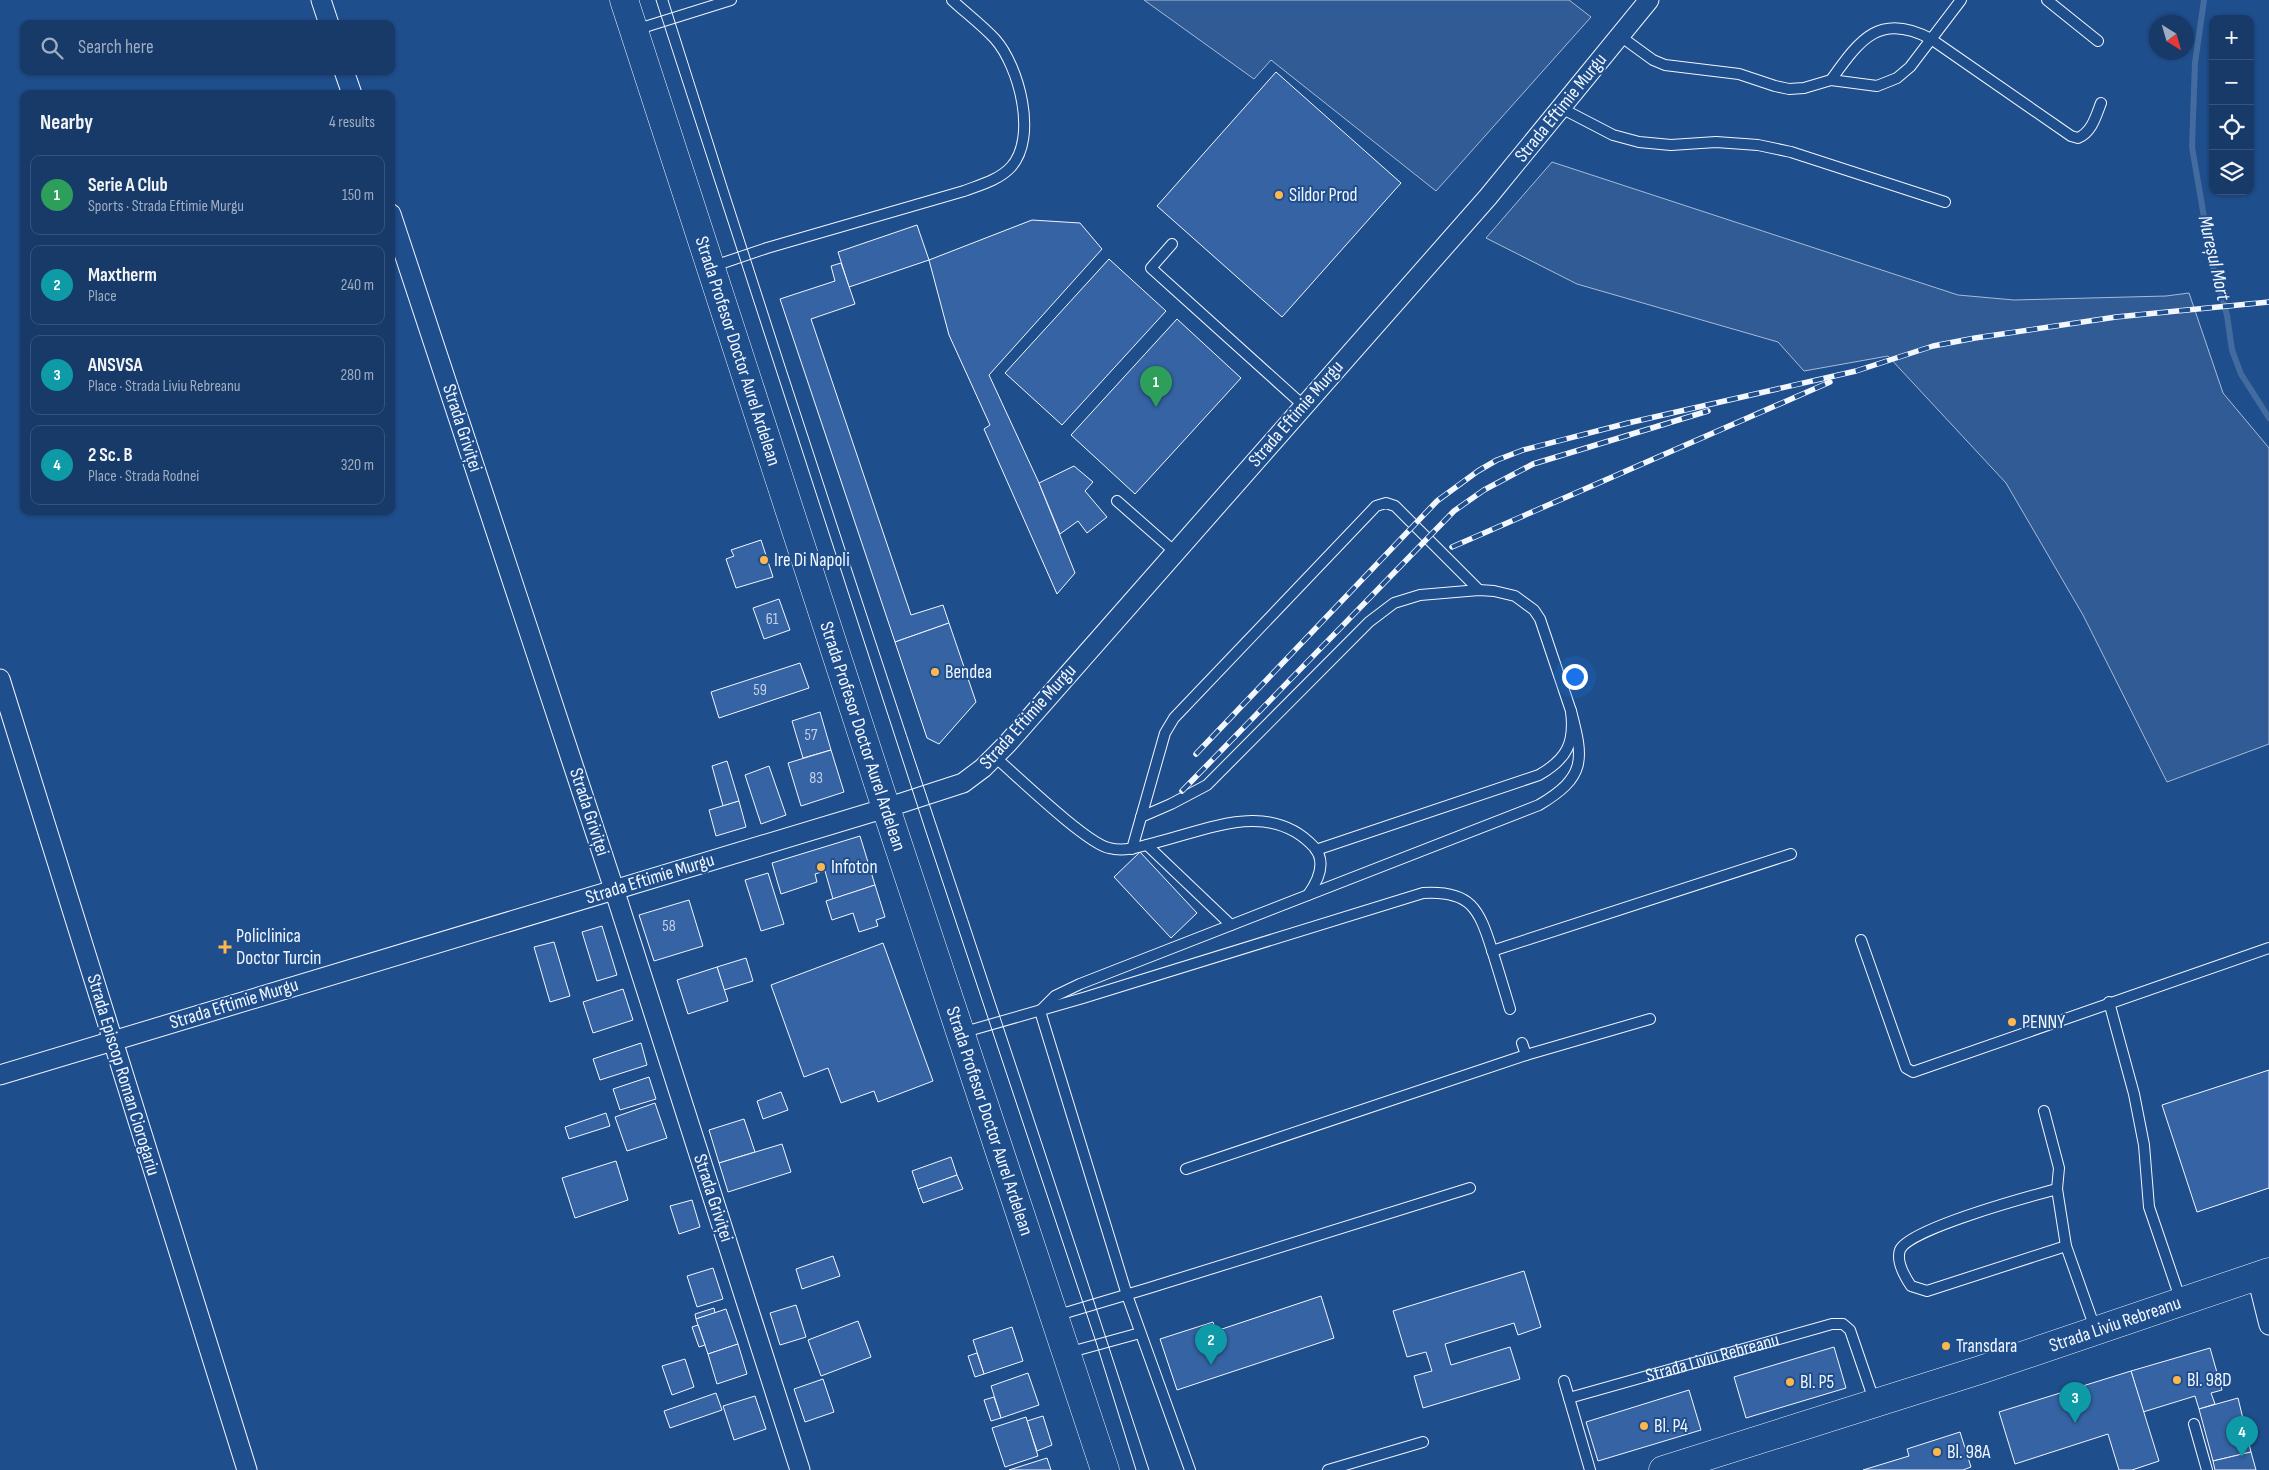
<!DOCTYPE html>
<html lang="en">
<head>
<meta charset="utf-8">
<style>
  body { margin:0; font-family:"Sofia Sans Condensed",sans-serif; background:#244571; color:#f1f3f6 }
  .controls { position:absolute; right:15px; top:15px; display:grid; overflow:hidden; border-radius:10px; box-shadow:0 1px 4px #0004 }
  .controls button { width:45px; height:45px; display:grid; place-items:center; padding:0; border:0; border-bottom:1px solid #36547d; background:#173a69; color:#f1f3f6; font:25px sans-serif }
  .compass { position:absolute; left:2149px; top:15px; width:45px; height:45px; border-radius:50%; background:#173a69; box-shadow:0 1px 4px #0004; rotate:143deg }
  .you { position:absolute; left:1574px; top:676px; width:18px; height:18px; margin:-12px; border:4px solid #fff; border-radius:50%; background:#1a73e8; box-shadow:0 0 0 8px #1a73e833 }
  .badge { display:grid; place-items:center; width:32px; height:32px; border-radius:50%; background:#8bbbb9; color:#fff; font-size:16px; font-weight:700 }
  .pin { position:absolute; translate:-50% -41px; filter:drop-shadow(0 1px 2px #0008) }
  .pin::after { content:''; position:absolute; top:26px; width:18px; height:15px; background:inherit; clip-path:polygon(0 0,100% 0,50% 100%) }
  .list { margin:0; padding:0; list-style:none }
  h2 { display:flex; justify-content:space-between; align-items:center; height:65px; margin:0; padding:0 20px; font-size:21px }
  h2 small { font-size:16px; font-weight:400; color:#9eadc0 }
  .list li { display:grid; grid-template-columns:32px 1fr auto; gap:15px; align-items:center; box-sizing:border-box; height:80px; margin:0 10px 10px; padding:0 10px; border:1px solid #36547d; border-radius:10px }
  .list b { display:block; font-size:19px; white-space:nowrap }
  .list p { margin:0; font-size:16px; white-space:nowrap; color:#9eadc0 }
  .list em { font-size:16px; font-style:normal; color:#9eadc0 }
  .icon { flex:none; width:28px; height:28px; fill:none; stroke:currentColor; stroke-width:2; stroke-linecap:round; stroke-linejoin:round }
  .map { position:relative; flex:none; width:2269px; height:1470px; overflow:hidden }
  .search { position:absolute; background:#173a69; box-shadow:0 1px 4px #0004; left:20px; top:20px; width:375px; height:55px; display:flex; align-items:center; gap:12px; box-sizing:border-box; padding:0 18px; border-radius:10px; color:#9eadc0; font-size:19px }
  .panel { position:absolute; background:#173a69; box-shadow:0 1px 4px #0004; left:20px; top:90px; width:375px; height:425px; border-radius:10px }
  .map>svg:first-child { display:block }
  .green { fill:#305b95; stroke:#a8bbd7 }
  .lines { fill:none; stroke-linecap:round; stroke-linejoin:round }
  .stream { stroke:#446ba0; stroke-width:6 }
  .building { fill:#3563a3; stroke:#f2f6ff }
  .lane-casing { stroke:#f2f6ff; stroke-width:12 }
  .street-casing { stroke:#f2f6ff; stroke-width:21 }
  .secondary-casing { stroke:#f2f6ff; stroke-width:29 }
  .lane { stroke:#1f4e8c; stroke-width:10 }
  .street { stroke:#1f4e8c; stroke-width:19 }
  .secondary { stroke:#1f4e8c; stroke-width:28 }
  .tram { stroke:#f2f6ff; stroke-width:1 }
  .rail-casing { stroke:#f2f6ff; stroke-width:5.5 }
  .rail { stroke:#1f4e8c; stroke-width:4; stroke-dasharray:11; stroke-linecap:butt }
  .poi-dot { fill:#ffb74d; stroke:#1f4e8c; stroke-width:2 }
  .labels { text-anchor:middle; dominant-baseline:central; stroke-width:4; stroke-linejoin:round; paint-order:stroke }
  .number-label { font-size:16px; fill:#c3d1e8 }
  .street-label { font-size:19px; fill:#f2f6ff; stroke:#1f4e8c }
  .poi-label { font-size:19px; fill:#f2f6ff; stroke:#1f4e8c; text-anchor:start }
  .water-label { font-size:20px; font-style:italic; fill:#f2f6ff; stroke:#1f4e8c }
</style>
</head>
<body>
<div class="map">
<svg width="2269" height="1470" viewBox="0 0 2269 1470">
  <rect width="100%" height="100%" fill="#1f4e8c"/>
  <g class="green">
    <polygon points="1144,0 1569,0 1591,17 1436,191 1271,60 1254,79"/>
    <polygon points="1552,162 1958,295 2014,300 2166,296 2189,293 2223,393 2269,448 2269,744 2167,782 2083,615 2006,483 1888,356 1804,371 1778,342 1577,284 1486,238"/>
  </g>
  <g class="lines">
    <polyline class="stream" points="2204,0 2195,63 2192,147 2212,264 2227,315 2232,350 2241,374 2269,418"/>
  </g>
  <g class="building">
    <polygon points="1276,72 1401,183 1282,317 1157,206"/>
    <polygon points="1032,220 1080,223 1102,249 989,375 1039,483 1075,573 1057,594 984,429 990,425 949,335 929,260"/>
    <polygon points="917,225 929,260 849,287 838,252"/>
    <polygon points="1109,259 1166,311 1062,425 1005,373"/>
    <polygon points="841,263 855,304 811,319 911,615 943,605 949,623 895,642 780,299 835,281 831,266"/>
    <polygon points="1177,319 1241,378 1135,494 1071,435"/>
    <polygon points="1074,466 1093,482 1085,491 1107,517 1087,533 1078,521 1060,534 1039,483"/>
    <polygon points="761,540 773,577 736,588 726,559 734,556 731,550"/>
    <polygon points="779,599 790,630 764,639 753,608"/>
    <polygon points="949,623 976,702 939,744 927,738 895,642"/>
    <polygon points="800,663 809,688 719,718 711,692"/>
    <polygon points="820,712 831,750 803,758 792,721"/>
    <polygon points="831,750 844,792 801,806 788,763"/>
    <polygon points="727,761 739,801 723,806 712,766"/>
    <polygon points="769,766 786,815 761,824 745,775"/>
    <polygon points="739,801 746,827 716,836 709,810"/>
    <polygon points="860,836 875,885 833,899 825,871 815,874 817,882 781,894 772,863"/>
    <polygon points="1140,852 1197,913 1171,938 1114,877"/>
    <polygon points="768,873 784,924 761,931 745,880"/>
    <polygon points="875,885 885,917 876,920 878,926 859,932 853,913 832,920 826,901"/>
    <polygon points="689,900 703,946 654,961 639,915"/>
    <polygon points="602,926 617,975 597,981 582,932"/>
    <polygon points="554,942 570,996 550,1002 534,947"/>
    <polygon points="883,943 933,1081 878,1102 874,1091 841,1103 828,1068 804,1077 771,985"/>
    <polygon points="746,958 753,981 724,990 717,967"/>
    <polygon points="717,967 728,1001 688,1014 677,980"/>
    <polygon points="623,989 633,1020 593,1033 583,1002"/>
    <polygon points="641,1043 647,1065 600,1080 593,1059"/>
    <polygon points="2269,1070 2269,1188 2197,1212 2162,1105"/>
    <polygon points="649,1077 656,1099 620,1110 613,1089"/>
    <polygon points="781,1092 788,1110 763,1119 757,1101"/>
    <polygon points="655,1103 667,1138 627,1151 615,1117"/>
    <polygon points="606,1113 610,1126 569,1139 565,1127"/>
    <polygon points="744,1119 755,1152 719,1163 709,1130"/>
    <polygon points="782,1144 791,1172 728,1192 719,1163"/>
    <polygon points="951,1157 957,1175 918,1189 912,1171"/>
    <polygon points="616,1161 628,1200 575,1218 562,1178"/>
    <polygon points="957,1175 963,1189 923,1203 918,1189"/>
    <polygon points="692,1200 700,1227 679,1234 670,1206"/>
    <polygon points="833,1256 840,1276 802,1289 796,1269"/>
    <polygon points="713,1268 723,1299 697,1307 687,1276"/>
    <polygon points="1524,1271 1541,1327 1518,1335 1514,1323 1445,1344 1451,1365 1510,1347 1520,1379 1423,1408 1414,1376 1432,1371 1426,1352 1407,1357 1393,1311"/>
    <polygon points="1321,1296 1334,1338 1177,1390 1160,1339 1213,1322 1216,1331"/>
    <polygon points="796,1305 806,1337 780,1345 770,1313"/>
    <polygon points="714,1308 715,1313 696,1319 695,1314"/>
    <polygon points="726,1309 738,1344 708,1354 696,1319"/>
    <polygon points="858,1321 871,1357 821,1376 808,1340"/>
    <polygon points="698,1325 705,1345 699,1347 692,1327"/>
    <polygon points="1012,1327 1023,1361 984,1374 973,1340"/>
    <polygon points="738,1344 747,1374 717,1384 708,1354"/>
    <polygon points="1834,1347 1846,1388 1746,1418 1734,1377"/>
    <polygon points="2210,1348 2222,1390 2211,1393 2215,1404 2199,1409 2195,1396 2143,1412 2131,1371"/>
    <polygon points="977,1353 984,1374 975,1377 968,1356"/>
    <polygon points="685,1359 694,1387 672,1395 662,1366"/>
    <polygon points="2131,1371 2159,1461 2132,1470 2119,1470 2108,1434 2015,1464 1999,1412"/>
    <polygon points="1028,1373 1039,1405 1001,1418 991,1386"/>
    <polygon points="823,1379 834,1412 805,1422 794,1389"/>
    <polygon points="1689,1390 1701,1430 1598,1461 1586,1422"/>
    <polygon points="716,1393 722,1410 670,1428 664,1411"/>
    <polygon points="755,1396 766,1429 734,1440 723,1406"/>
    <polygon points="994,1397 1001,1418 991,1421 984,1400"/>
    <polygon points="2238,1398 2251,1452 2213,1461 2199,1409"/>
    <polygon points="1043,1416 1052,1445 1037,1451 1027,1421"/>
    <polygon points="1026,1417 1038,1456 1005,1467 992,1428"/>
    <polygon points="1960,1432 1971,1467 1963,1470 1863,1470 1909,1456 1907,1449"/>
    <polygon points="2251,1452 2256,1470 2215,1470 2213,1461"/>
    <polygon points="1047,1458 1051,1470 1009,1470"/>
  </g>
  <g class="lines">
    <g class="lane-casing">
      <g id="lane">
        <polyline points="2047,0 2098,41"/>
        <polyline points="635,30 731,0"/>
        <polyline points="1620,36 1653,60 1665,65 1739,74 1775,86 1789,89 1804,88 1831,80 1877,86 1897,78 1910,67 1961,0"/>
        <path d="M1831,80C1859,41 1879,11 1931,39L2071,136L2078,138C2092,132 2096,116 2101,103"/>
        <polyline points="1561,108 1613,135 1639,142 1671,145 1716,142 1758,145 1791,152 1945,202"/>
        <polyline points="1172,244 1151,268 1304,406"/>
        <path d="M711,267L767,248L964,191C980,185 999,180 1011,167C1038,137 1019,66 995,39C982,25 966,13 952,0"/>
        <polyline points="1117,501 1175,552"/>
        <path d="M995,757C1017,776 1086,843 1109,848C1124,852 1140,847 1154,843C1207,830 1270,799 1314,847C1327,862 1318,881 1308,895"/>
        <path d="M1141,817L1171,804L1207,785L1369,622L1394,603L1420,595L1479,590L1494,591L1515,596L1534,610L1540,619L1571,711C1575,743 1567,759 1539,775L1316,850"/>
        <polyline points="1147,845 1231,925"/>
        <polyline points="1132,849 1165,733 1174,718 1376,506 1386,503 1395,506 1479,590"/>
        <polyline points="1861,940 1906,1068 1913,1072 2269,948"/>
        <polyline points="1492,951 1791,854"/>
        <polyline points="2109,1002 2134,1094 2144,1145 2149,1207 2181,1301"/>
        <path d="M961,1033L1083,998L1423,893C1471,890 1479,909 1492,950C1498,969 1504,989 1510,1009"/>
        <polyline points="1522,1043 1526,1055"/>
        <polyline points="2044,1111 2059,1168 2057,1189 2066,1246 2096,1331"/>
        <polyline points="1186,1169 1526,1055 1650,1019"/>
        <path d="M2057,1189C2031,1196 1908,1229 1900,1250C1896,1261 1905,1277 1911,1286L1927,1291L2066,1246"/>
        <polyline points="1055,1316 1149,1288 1470,1188"/>
        <polyline points="1067,1353 1140,1333"/>
        <polyline points="1564,1381 1569,1398"/>
        <polyline points="2194,1424 2207,1470"/>
        <path d="M1190,1470L1127,1295L1040,1011L1055,996L1080,984L1539,805C1586,777 1584,760 1571,711"/>
        <polyline points="1328,1470 1423,1442"/>
        <path id="s1" d="M1590,1470L1569,1398L1832,1324H1843L1850,1330L1875,1403"/>
      </g>
    </g>
    <g class="street-casing">
      <g id="street">
        <polyline points="321,0 329,24"/>
        <polyline points="344,71 352,94"/>
        <polyline points="391,214 614,889 800,1470"/>
        <polyline points="0,679 247,1470"/>
        <polyline points="0,1075 886,808 963,783 983,768 1007,744 1488,197 1649,0"/>
        <polyline points="2257,1277 2269,1325"/>
      </g>
    </g>
    <g class="secondary-casing">
      <g id="secondary">
        <path id="s2" d="M624,0L886,808L1105,1470"/>
        <path id="s3" d="M1663,1470L1980,1370L2269,1272"/>
      </g>
    </g>
    <use href="#lane" class="lane"/>
    <use href="#street" class="street"/>
    <use href="#secondary" class="secondary"/>
    <g class="tram">
      <polyline points="656,0 925,829 1097,1345 1136,1470"/>
      <path d="M668,0C822,492 990,980 1149,1470"/>
    </g>
    <g class="rail-casing">
      <g id="rail">
        <polyline points="1452,547 1830,382"/>
        <polyline points="1196,754 1437,501 1478,471 1497,460 1523,450 1628,423 1856,371 1933,346 1975,338 2116,317 2269,302"/>
        <polyline points="1182,791 1454,511 1484,490 1533,464 1708,411"/>
      </g>
    </g>
    <use href="#rail" class="rail"/>
  </g>
  <g class="poi-dot">
    <circle cx="1279" cy="195" r="5"/>
    <circle cx="764" cy="560" r="5"/>
    <circle cx="935" cy="672" r="5"/>
    <circle cx="821" cy="867" r="5"/>
    <path d="M222.5 939.5h5v5h5v5h-5v5h-5v-5h-5v-5h5z"/>
    <circle cx="2012" cy="1022" r="5"/>
    <circle cx="1946" cy="1346" r="5"/>
    <circle cx="2177" cy="1380" r="5"/>
    <circle cx="1790" cy="1382" r="5"/>
    <circle cx="1644" cy="1426" r="5"/>
    <circle cx="1937" cy="1452" r="5"/>
  </g>
  <g class="labels">
    <g class="number-label">
      <text x="772" y="619">61</text>
      <text x="760" y="690">59</text>
      <text x="811" y="735">57</text>
      <text x="816" y="778">83</text>
      <text x="669" y="926">58</text>
    </g>
    <g class="street-label">
      <text transform="translate(1561 108) rotate(-51)">Strada Eftimie Murgu</text>
      <text stroke="none"><textPath href="#s2" startOffset="369">Strada Profesor Doctor Aurel Ardelean</textPath></text>
      <text transform="translate(1296 414) rotate(-49)">Strada Eftimie Murgu</text>
      <text transform="translate(462 428) rotate(72)">Strada Griviței</text>
      <text transform="translate(1028 717) rotate(-48)">Strada Eftimie Murgu</text>
      <text stroke="none"><textPath href="#s2" startOffset="774">Strada Profesor Doctor Aurel Ardelean</textPath></text>
      <text transform="translate(589 812) rotate(72)">Strada Griviței</text>
      <text transform="translate(650 879) rotate(-17)">Strada Eftimie Murgu</text>
      <text transform="translate(234 1004) rotate(-17)">Strada Eftimie Murgu</text>
      <text transform="translate(123 1075) rotate(73)">Strada Episcop Roman Ciorogariu</text>
      <text stroke="none"><textPath href="#s2" startOffset="1179">Strada Profesor Doctor Aurel Ardelean</textPath></text>
      <text transform="translate(713 1198) rotate(72)">Strada Griviței</text>
      <text stroke="none"><textPath href="#s3" startOffset="475">Strada Liviu Rebreanu</textPath></text>
      <text stroke="none"><textPath href="#s1" startOffset="224">Strada Liviu Rebreanu</textPath></text>
    </g>
    <g class="poi-label">
      <text x="1289" y="195">Sildor Prod</text>
      <text x="774" y="560">Ire Di Napoli</text>
      <text x="945" y="672">Bendea</text>
      <text x="831" y="867">Infoton</text>
      <text x="236" y="936">Policlinica<tspan x="236" dy="22">Doctor Turcin</tspan></text>
      <text x="2022" y="1022">PENNY</text>
      <text x="1956" y="1346">Transdara</text>
      <text x="2187" y="1380">Bl. 98D</text>
      <text x="1800" y="1382">Bl. P5</text>
      <text x="1654" y="1426">Bl. P4</text>
      <text x="1947" y="1452">Bl. 98A</text>
    </g>
    <g class="water-label">
      <text transform="translate(2214 258) rotate(77)">Mureșul Mort</text>
    </g>
  </g>
</svg>
<div class="controls">
<button>+</button>
<button>−</button>
<button><svg class="icon" aria-label="locate" viewBox="0 0 24 24"><circle cx="12" cy="12" r="6"/><path d="M12 2v4M12 18v4M2 12h4M18 12h4"/></svg></button>
<button><svg class="icon" aria-label="layers" viewBox="0 0 24 24"><path d="M12 4l9 5-9 5-9-5zM3 14l9 5 9-5"/></svg></button>
</div>
<svg class="compass" viewBox="-18 -18 36 36"><path d="M0-13l5 13h-10z" fill="#e53935"/><path d="M0 13l5-13h-10z" fill="#9eadc0"/></svg>
<div class="you"></div>
<div class="pin badge" style="left:1156px;top:407px;background:#2e9e5b">1</div>
<div class="pin badge" style="left:1211px;top:1365px;background:#0f9aa8">2</div>
<div class="pin badge" style="left:2075px;top:1423px;background:#0f9aa8">3</div>
<div class="pin badge" style="left:2242px;top:1457px;background:#0f9aa8">4</div>
<div class="search"><svg class="icon" aria-label="search" viewBox="0 0 24 24"><circle cx="10" cy="10" r="6"/><path d="M15 15l6 6"/></svg>Search here</div>
<section class="panel">
<h2>Nearby<small>4 results</small></h2>
<ul class="list">
<li><span class="badge" style="background:#2e9e5b">1</span><div><b>Serie A Club</b><p>Sports · Strada Eftimie Murgu</p></div><em>150 m</em></li>
<li><span class="badge" style="background:#0f9aa8">2</span><div><b>Maxtherm</b><p>Place</p></div><em>240 m</em></li>
<li><span class="badge" style="background:#0f9aa8">3</span><div><b>ANSVSA</b><p>Place · Strada Liviu Rebreanu</p></div><em>280 m</em></li>
<li><span class="badge" style="background:#0f9aa8">4</span><div><b>2 Sc. B</b><p>Place · Strada Rodnei</p></div><em>320 m</em></li>
</ul>
</section>
</div>
</body>
</html>
